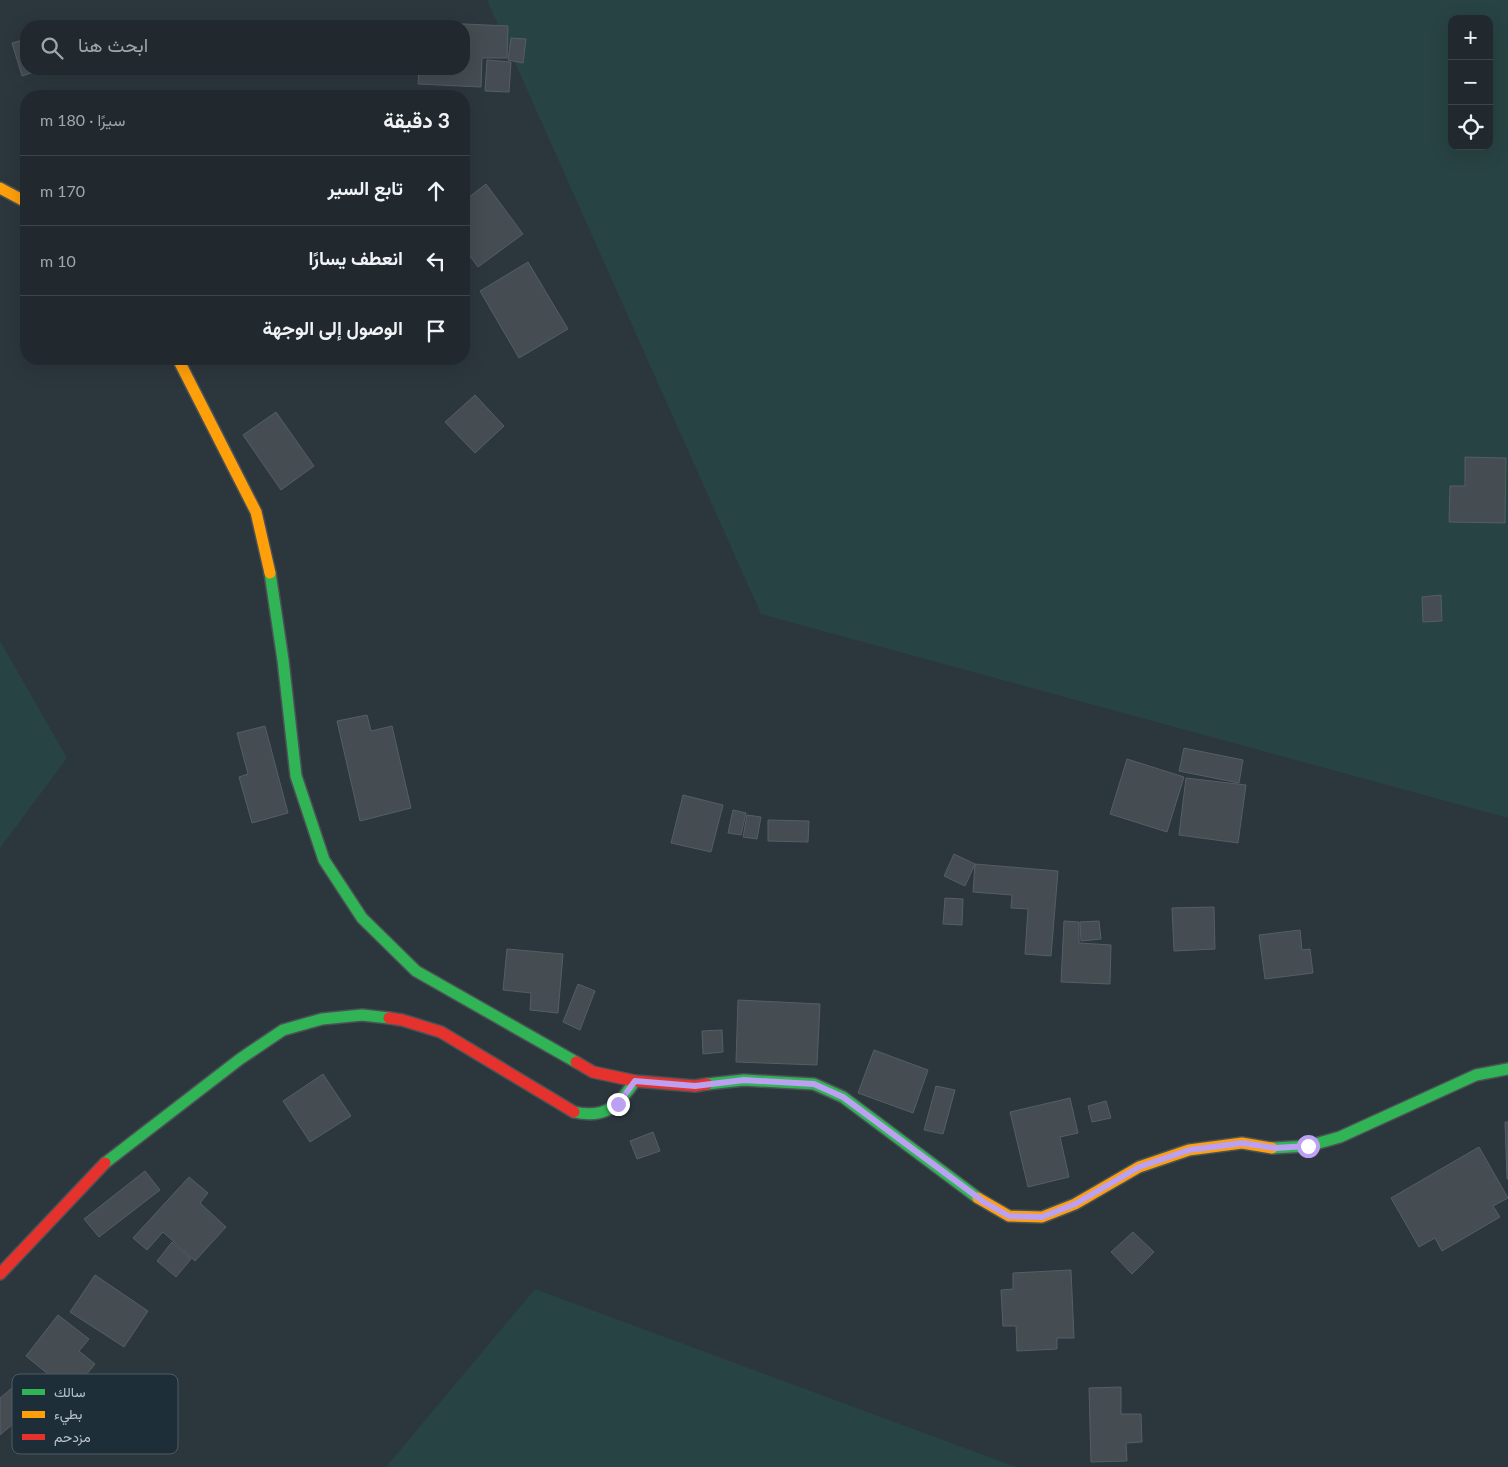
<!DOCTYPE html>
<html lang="ar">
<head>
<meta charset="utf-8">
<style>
  body { margin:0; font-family:Lato,Vazirmatn,sans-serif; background:#293136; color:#f1f3f6; direction:rtl }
  .controls { position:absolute; right:15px; top:15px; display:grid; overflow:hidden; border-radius:10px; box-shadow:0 5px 20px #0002 }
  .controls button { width:45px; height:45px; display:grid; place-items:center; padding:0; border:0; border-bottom:1px solid #3e454a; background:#21292e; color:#f1f3f6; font:25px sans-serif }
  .stop { position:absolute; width:15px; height:15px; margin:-11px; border:4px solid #bca0f2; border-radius:50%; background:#fff }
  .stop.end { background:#bca0f2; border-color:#fff; box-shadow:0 1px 5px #0008 }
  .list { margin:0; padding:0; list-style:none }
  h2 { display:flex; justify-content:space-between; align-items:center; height:65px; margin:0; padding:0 20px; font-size:21px }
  h2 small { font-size:16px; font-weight:400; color:#a2a6aa }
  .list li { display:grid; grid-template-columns:32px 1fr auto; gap:15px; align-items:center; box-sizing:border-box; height:70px; padding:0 20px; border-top:1px solid #3e454a }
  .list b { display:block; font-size:19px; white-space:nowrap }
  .list em { font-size:16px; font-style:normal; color:#a2a6aa }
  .icon { flex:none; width:28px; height:28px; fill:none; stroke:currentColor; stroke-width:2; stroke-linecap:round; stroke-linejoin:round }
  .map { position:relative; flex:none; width:1508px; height:1467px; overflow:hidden; direction:ltr }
  .search { position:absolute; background:#21292e; box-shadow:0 5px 20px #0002; left:20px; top:20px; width:450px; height:55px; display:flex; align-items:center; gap:12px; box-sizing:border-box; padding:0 18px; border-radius:20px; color:#a2a6aa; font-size:19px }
  .panel { position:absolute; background:#21292e; box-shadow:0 5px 20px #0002; left:20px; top:90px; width:450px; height:275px; border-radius:20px; direction:rtl }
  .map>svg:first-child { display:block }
  .green { fill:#284343; fill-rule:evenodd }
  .building { fill:#454d52; stroke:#545e64 }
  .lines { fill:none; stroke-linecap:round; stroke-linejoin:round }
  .fast-casing { stroke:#4b5257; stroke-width:14 }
  .slow-casing { stroke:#4b5257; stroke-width:14 }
  .jam-casing { stroke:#4b5257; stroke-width:14 }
  .fast { stroke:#30b455; stroke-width:11 }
  .slow { stroke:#ff9f0a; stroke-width:11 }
  .jam { stroke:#e5322d; stroke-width:11 }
  .route { stroke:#bca0f2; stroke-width:6 }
  .key { fill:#1e2e39; stroke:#4c5b65; stroke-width:1 }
  .key-label { font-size:14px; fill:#b7c3cd }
</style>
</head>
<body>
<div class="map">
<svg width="1508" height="1467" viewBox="0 0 1508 1467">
  <rect width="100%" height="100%" fill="#2c373d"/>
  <g class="green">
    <path d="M487,0H1508V818L761,614ZM1452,19H1489V146H1452Z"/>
    <polygon points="0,641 67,758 0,848"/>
    <polygon points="535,1289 1016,1467 386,1467"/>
  </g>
  <g class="building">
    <polygon points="421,22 508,26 507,58 482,58 481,87 418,84 419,69 464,69 464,26 421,26"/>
    <polygon points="511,38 526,39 523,63 508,60"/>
    <polygon points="26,39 26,69 40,69 40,70 22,76 12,43"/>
    <polygon points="487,60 511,62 509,92 485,91"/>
    <polygon points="486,184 523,234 478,267 464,248 464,201"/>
    <polygon points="528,262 568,329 519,358 480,291"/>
    <polygon points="475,395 504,426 475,453 445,422"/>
    <polygon points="276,412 314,466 281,490 243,435"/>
    <polygon points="1465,457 1506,458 1505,523 1449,522 1450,486 1465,486"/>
    <polygon points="1441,595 1442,621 1423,622 1422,597"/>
    <polygon points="367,715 371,731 392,726 411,808 360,821 337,721"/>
    <polygon points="265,726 288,813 252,823 239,777 248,774 237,733"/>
    <polygon points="1184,748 1243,760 1239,783 1179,771"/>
    <polygon points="1127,759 1184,777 1167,832 1110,814"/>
    <polygon points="1186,778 1246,785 1238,843 1179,835"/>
    <polygon points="683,795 723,805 711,852 671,843"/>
    <polygon points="733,810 746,813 741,835 728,833"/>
    <polygon points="747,815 761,817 757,839 743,837"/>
    <polygon points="768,820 809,821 808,842 768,841"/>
    <polygon points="954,854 975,864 965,886 944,876"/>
    <polygon points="975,864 1058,871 1051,956 1025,954 1028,909 1011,908 1012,895 973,892"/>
    <polygon points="945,898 963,899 962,925 943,924"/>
    <polygon points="1214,907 1215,949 1174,951 1172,908"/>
    <polygon points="1064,921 1079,922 1079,943 1111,945 1110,984 1061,982"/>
    <polygon points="1099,921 1101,939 1081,941 1080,922"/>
    <polygon points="1300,930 1302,950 1310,949 1313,973 1265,979 1259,935"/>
    <polygon points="507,949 563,954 558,1013 530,1010 531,993 503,990"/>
    <polygon points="578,984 595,991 580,1030 563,1022"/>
    <polygon points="738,1000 820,1004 817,1065 736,1062"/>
    <polygon points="722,1030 723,1052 703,1054 702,1031"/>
    <polygon points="874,1050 928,1070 913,1113 858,1093"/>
    <polygon points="323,1074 351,1116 310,1142 283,1101"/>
    <polygon points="936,1086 955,1090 943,1134 924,1130"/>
    <polygon points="1070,1098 1078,1133 1060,1137 1069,1177 1028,1187 1010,1112"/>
    <polygon points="1106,1101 1111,1118 1092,1122 1088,1106"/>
    <polygon points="1505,1122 1508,1122 1508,1179 1507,1179"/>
    <polygon points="653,1132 660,1151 637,1159 630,1141"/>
    <polygon points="1479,1147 1508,1198 1493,1206 1500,1217 1442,1251 1435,1238 1419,1247 1391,1198"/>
    <polygon points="145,1171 160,1190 99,1237 84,1219"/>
    <polygon points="189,1177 208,1193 200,1203 226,1227 195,1261 163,1232 147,1250 133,1238"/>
    <polygon points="1133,1232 1154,1252 1132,1274 1111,1252"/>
    <polygon points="172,1242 191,1259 176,1277 157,1261"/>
    <polygon points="1071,1270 1074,1338 1057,1338 1057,1349 1017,1351 1016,1326 1003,1326 1001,1290 1013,1289 1013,1273"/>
    <polygon points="95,1275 148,1311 124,1347 70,1312"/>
    <polygon points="58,1315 89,1339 79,1351 95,1364 71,1393 26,1356"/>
    <polygon points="17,1384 35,1405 0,1435 0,1398"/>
    <polygon points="1121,1387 1121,1414 1141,1414 1142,1442 1126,1443 1127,1461 1091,1462 1089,1388"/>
  </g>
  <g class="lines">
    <g class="fast-casing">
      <g id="fast">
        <polyline points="270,573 283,660 296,776 324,860 362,918 416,971 576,1062"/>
        <polyline points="707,1084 744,1080 814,1084 843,1097 978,1198"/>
        <path d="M574,1112C606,1119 618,1106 635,1081"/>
        <polyline points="1272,1148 1308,1146 1340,1137 1476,1075 1508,1069"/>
        <polyline points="105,1163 240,1059 283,1030 322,1019 362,1015 389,1018"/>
      </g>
    </g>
    <g class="slow-casing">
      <g id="slow">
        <polyline points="0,188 26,202"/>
        <polyline points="178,359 256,512 270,573"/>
        <polyline points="978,1198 1009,1216 1042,1217 1075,1204 1139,1167 1189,1150 1242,1143 1272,1148"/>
      </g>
    </g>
    <g class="jam-casing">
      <g id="jam">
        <polyline points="389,1018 402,1020 441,1032 574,1112"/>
        <polyline points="576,1062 593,1072 635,1081 695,1086 707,1084"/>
        <polyline points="0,1274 105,1163"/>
      </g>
    </g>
    <use href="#fast" class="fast"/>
    <use href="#slow" class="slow"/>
    <use href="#jam" class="jam"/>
  </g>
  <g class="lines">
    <polyline class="route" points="618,1104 635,1081 695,1086 744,1080 814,1084 843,1097 984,1202 1009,1216 1042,1217 1075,1204 1139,1167 1189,1150 1242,1143 1275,1148 1308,1146"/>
  </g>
  <rect x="12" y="1374" width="166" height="80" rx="8" class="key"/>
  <rect x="22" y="1389" width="23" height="6" fill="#30b455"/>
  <rect x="22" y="1411" width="23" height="7" fill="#ff9f0a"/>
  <rect x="22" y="1434" width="23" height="6" fill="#e5322d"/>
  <g class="key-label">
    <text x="54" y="1397">سالك</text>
    <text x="54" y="1419">بطيء</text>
    <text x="54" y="1442">مزدحم</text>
  </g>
</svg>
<div class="controls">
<button>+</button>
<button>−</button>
<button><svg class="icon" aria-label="locate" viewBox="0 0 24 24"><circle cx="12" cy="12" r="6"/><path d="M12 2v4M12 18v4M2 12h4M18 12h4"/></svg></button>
</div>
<div class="stop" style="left:1308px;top:1146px"></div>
<div class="stop end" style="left:618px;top:1104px"></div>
<div class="search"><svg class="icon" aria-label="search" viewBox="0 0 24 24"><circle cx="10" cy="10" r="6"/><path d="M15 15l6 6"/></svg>ابحث هنا</div>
<section class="panel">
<h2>3 دقيقة<small>سيرًا · 180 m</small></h2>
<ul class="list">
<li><svg class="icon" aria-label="ahead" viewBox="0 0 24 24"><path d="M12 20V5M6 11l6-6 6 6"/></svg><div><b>تابع السير</b></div><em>170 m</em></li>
<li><svg class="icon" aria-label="left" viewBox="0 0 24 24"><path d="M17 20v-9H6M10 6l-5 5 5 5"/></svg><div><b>انعطف يسارًا</b></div><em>10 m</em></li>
<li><svg class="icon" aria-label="arrive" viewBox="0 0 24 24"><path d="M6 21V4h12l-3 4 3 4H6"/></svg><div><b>الوصول إلى الوجهة</b></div></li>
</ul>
</section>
</div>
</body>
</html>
